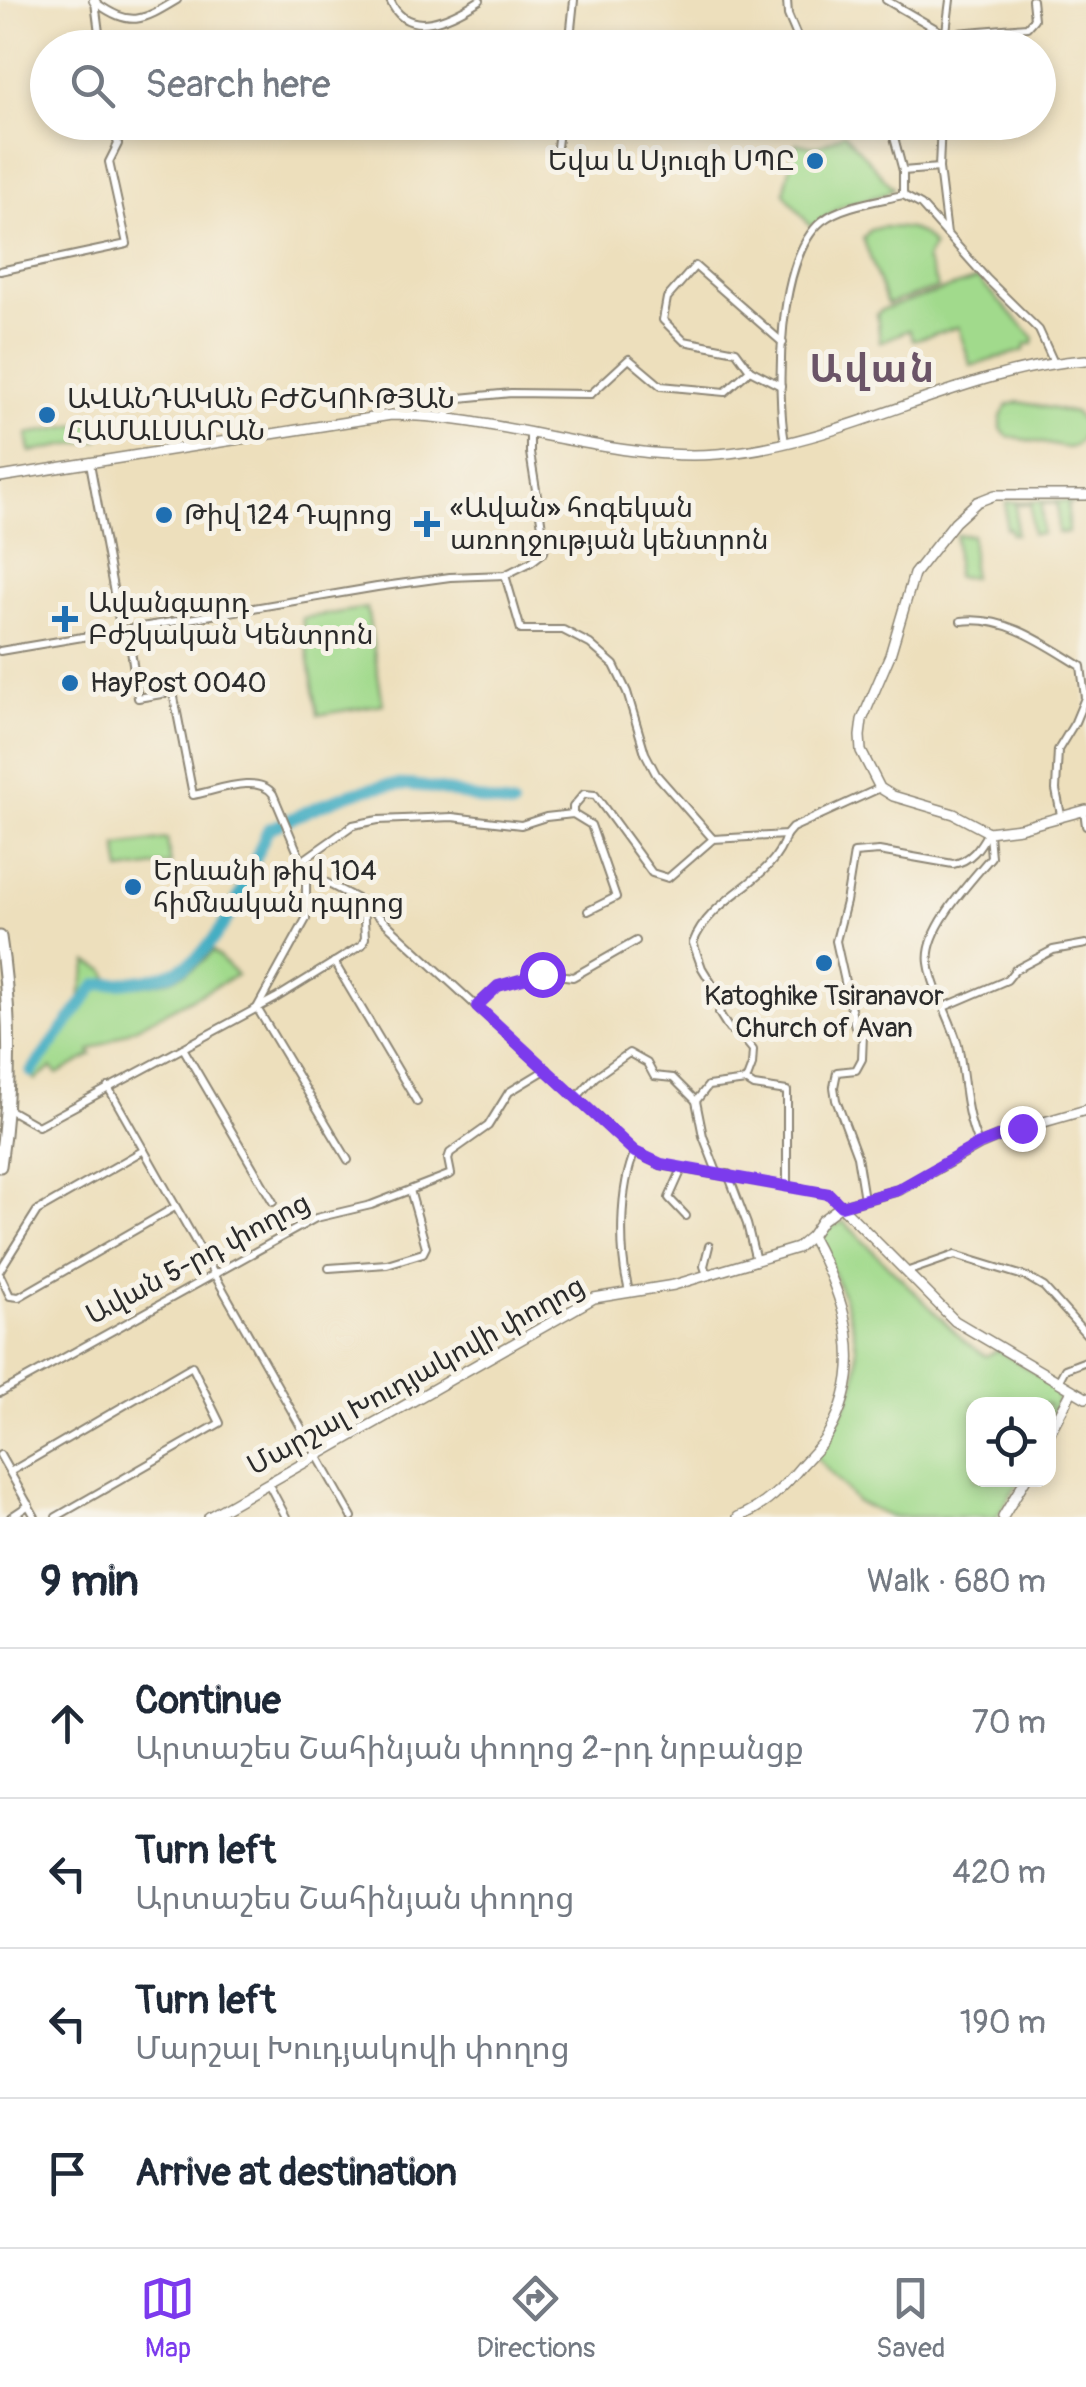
<!DOCTYPE html>
<html lang="en">
<head>
<meta charset="utf-8">
<style>
  body { margin:0; font-family:Pangolin,"Noto Sans Armenian",sans-serif; background:#f2f2f3; color:#1f2937 }
  .controls { position:absolute; right:30px; bottom:30px; display:grid; overflow:hidden; border-radius:20px; box-shadow:0 5px 15px #0003 }
  .controls button { width:90px; height:90px; display:grid; place-items:center; padding:0; border:0; border-bottom:2px solid #e0e1e3; background:#fff; color:#1f2937; font:50px sans-serif }
  .stop { position:absolute; width:30px; height:30px; margin:-22px; border:8px solid #7c3aed; border-radius:50%; background:#fff }
  .stop.end { background:#7c3aed; border-color:#fff; box-shadow:0 2px 10px #0008 }
  .list { margin:0; padding:0; list-style:none }
  h2 { display:flex; justify-content:space-between; align-items:center; height:130px; margin:0; padding:0 40px; font-size:42px }
  h2 small { font-size:32px; font-weight:400; color:#747a83 }
  .list li { display:grid; grid-template-columns:65px 1fr auto; gap:30px; align-items:center; box-sizing:border-box; height:150px; padding:0 40px; border-top:2px solid #e0e1e3 }
  .list b { display:block; font-size:38px; white-space:nowrap }
  .list p { margin:0; font-size:32px; white-space:nowrap; color:#747a83 }
  .list em { font-size:32px; font-style:normal; color:#747a83 }
  .icon { flex:none; width:55px; height:55px; fill:none; stroke:currentColor; stroke-width:2; stroke-linecap:round; stroke-linejoin:round }
  .map { position:relative; flex:none; width:1086px; height:1517px; overflow:hidden }
  .search { position:absolute; background:#fff; box-shadow:0 5px 15px #0003; left:30px; right:30px; top:30px; height:110px; display:flex; align-items:center; gap:25px; box-sizing:border-box; padding:0 35px; border-radius:55px; color:#747a83; font-size:38px }
  .sheet { height:730px; background:#fff }
  nav { display:flex; justify-content:space-around; align-items:center; box-sizing:border-box; height:140px; border-top:2px solid #e0e1e3; background:#fff; font-size:28px; color:#747a83 }
  nav a { display:grid; justify-items:center; gap:5px }
  nav .on { color:#7c3aed }
  .map>svg:first-child { display:block }
  .green { fill:#a1da8c; stroke:#66825c; stroke-width:2.5 }
  .lines { fill:none; stroke-linecap:round; stroke-linejoin:round }
  .river { stroke:#44aec3; stroke-width:12 }
  .street-casing { stroke:#8c8574; stroke-width:10 }
  .secondary-casing { stroke:#8c8574; stroke-width:12 }
  .highway-casing { stroke:#8c8574; stroke-width:15 }
  .street { stroke:#fff; stroke-width:6 }
  .secondary { stroke:#fff; stroke-width:9 }
  .highway { stroke:#fff; stroke-width:11 }
  .route { stroke:#7c3aed; stroke-width:12 }
  .poi-dot { fill:#1f6fb2; stroke:#f7f3e8; stroke-width:4 }
  .labels { text-anchor:middle; dominant-baseline:central; stroke-width:10; stroke-linejoin:round; paint-order:stroke }
  .poi-label { font-size:28px; fill:#2b2b2b; stroke:#f7f3e8; text-anchor:start }
  .street-label { font-size:28px; fill:#2b2b2b; stroke:#f7f3e8 }
  .district-label { font-size:38px; font-weight:bold; letter-spacing:2.5px; fill:#6b5467; stroke:#f7f3e8 }
</style>
</head>
<body>
<div class="map">
<svg width="1086" height="1517" viewBox="0 0 1086 1517">
  <rect width="100%" height="100%" fill="#f7f3e8"/>
  <filter id="ink" filterUnits="userSpaceOnUse"><feTurbulence type="fractalNoise" baseFrequency=".01" numOctaves="2"/><feDisplacementMap in="SourceGraphic" scale="20" xChannelSelector="R" yChannelSelector="G"/><feConvolveMatrix kernelMatrix="1 2 1 2 8 2 1 2 1" color-interpolation-filters="sRGB"/></filter>
  <filter id="wash" filterUnits="userSpaceOnUse"><feTurbulence type="fractalNoise" baseFrequency=".0048" numOctaves="4" result="noise"/><feDisplacementMap in="SourceGraphic" scale="40" xChannelSelector="R" yChannelSelector="G"/><feGaussianBlur stdDeviation="2.25" result="paint"/><feColorMatrix in="noise" values="0 0 0 0 0 0 0 0 0 0 0 0 0 0 0 0 0 1.4 0 .05"/><feComposite in="paint" operator="in"/></filter>
  <g filter="url(#wash)">
    <rect width="100%" height="100%" fill="#eddfbc"/>
    <g class="green">
      <path d="M844,133L893,188L885,194L843,206L811,227L784,193L796,143C816,149 826,144 844,133Z"/>
      <path d="M882,227C902,227 923,227 933,247L926,259L938,288L887,304L863,238L870,230Z"/>
      <polygon points="978,279 1034,338 1033,344 1026,344 1025,350 971,366 958,327 913,340 909,330 880,342 877,314 883,309"/>
      <path d="M1019,402L1075,413L1083,423C1084,435 1080,447 1067,448L1007,436L1001,429V416L1008,405Z"/>
      <polygon points="96,422 99,440 30,452 27,434"/>
      <polygon points="1084,501 1068,504 1068,533 1058,533 1057,503 1042,504 1042,534 1032,534 1031,504 1016,504 1016,534 1011,534 1010,528 1006,528 1006,502"/>
      <rect x="956" y="535" width="16" height="42"/>
      <polygon points="367,608 383,704 318,715 302,618"/>
      <polygon points="167,839 171,864 121,871 117,846"/>
      <path d="M213,951L237,975L90,1051L92,1055L57,1074L52,1068L35,1080L27,1071L78,1004L88,962L105,970L113,986C150,988 188,980 213,951Z"/>
      <path d="M844,1222L964,1341L986,1356L998,1350L1057,1387L1058,1399L1049,1420L1048,1404H974V1480H1020L997,1517H890L857,1502L815,1456C828,1434 845,1412 853,1388C868,1340 838,1283 818,1240L826,1228Z"/>
    </g>
    <g class="lines">
      <g class="river">
        <path d="M290,819C321,805 361,786 395,785C434,783 473,801 512,806"/>
        <path d="M31,1072L96,985C127,982 170,981 195,959C233,926 248,874 268,829L280,824"/>
      </g>
    </g>
  </g>
  <g filter="url(#ink)">
    <g class="lines">
      <g class="street-casing">
        <g id="street">
          <path d="M390,0C407,41 452,18 480,0"/>
          <polyline points="787,0 788,15 802,48"/>
          <polyline points="886,0 945,34"/>
          <polyline points="945,34 1027,27 1034,19 1032,0"/>
          <path d="M101,48L95,2C131,28 142,21 177,0"/>
          <polyline points="569,48 574,0"/>
          <polyline points="944,48 950,0"/>
          <polyline points="886,122 891,126 903,171 903,195"/>
          <polyline points="941,122 939,168 947,234"/>
          <polyline points="557,147 560,122"/>
          <polyline points="903,171 939,168"/>
          <polyline points="0,271 127,244 109,162 118,144 111,122"/>
          <polyline points="750,370 736,351 684,341 663,320 667,298 695,266 783,343"/>
          <polyline points="446,416 460,398 511,393 591,394 629,359 661,386 725,392 750,370 781,386"/>
          <path d="M785,443C776,390 777,258 822,221C842,205 878,201 903,195L921,205L987,279L1039,330L1054,363"/>
          <polyline points="90,463 121,631"/>
          <polyline points="505,575 521,630 563,630 590,644 614,665 627,692 645,753 656,774 713,839 786,835 792,828 880,788"/>
          <path d="M961,621C1005,615 1045,644 1081,666L1085,698L1075,722L1058,750L1056,790L1061,815"/>
          <path d="M128,630L138,698L173,692L193,795C216,791 257,773 273,794L306,872L363,902L635,1152L661,1165L829,1194L841,1206"/>
          <polyline points="0,651 377,587 450,577 505,575 531,562 544,552 545,545 530,453 530,432"/>
          <polyline points="1084,810 1086,826"/>
          <polyline points="573,814 573,807 584,794 595,795 652,873 668,878 713,839"/>
          <polyline points="302,861 353,825 378,820 452,817 521,825 546,817 573,814 591,825 616,897 588,911"/>
          <polyline points="306,872 306,919 257,1008 348,1160"/>
          <polyline points="334,962 417,1102"/>
          <polyline points="477,1005 498,986 542,973 573,977 636,941"/>
          <polyline points="944,1007 1007,980 1015,970 1053,950 1086,944"/>
          <polyline points="183,1048 273,1202"/>
          <path d="M746,1081L752,1065L753,1050L744,1039L729,1029L719,1013L723,1002L702,968L693,943C712,894 773,883 786,835"/>
          <polyline points="108,1087 352,1517"/>
          <polyline points="577,1097 595,1077 629,1053 647,1063 654,1076 673,1078 696,1101"/>
          <polyline points="8,1109 38,1126 276,998 362,945 365,938 363,903"/>
          <path d="M979,1145C964,1113 965,1078 958,1045C951,1018 933,991 929,963C924,930 970,882 991,857L989,834"/>
          <polyline points="682,1169 669,1198 686,1216"/>
          <polyline points="717,1172 703,1136 696,1101 708,1086 746,1081 754,1086 787,1091 787,1185"/>
          <polyline points="728,1174 747,1224 756,1261"/>
          <path d="M864,1199L857,1156L836,1100L834,1087L837,1072L856,1070L862,1059L863,1034L855,1027L836,941L846,902L854,853L879,851L953,864C971,861 980,847 988,832"/>
          <polyline points="329,1268 387,1264 423,1253 426,1247 410,1190"/>
          <polyline points="0,1270 37,1211 144,1150"/>
          <polyline points="906,1272 955,1255 1027,1277 1044,1287 1086,1334"/>
          <polyline points="0,1275 10,1296 19,1297 175,1207"/>
          <polyline points="707,1275 704,1266 709,1246"/>
          <path d="M629,1292C619,1253 619,1188 635,1152"/>
          <polyline points="1058,1382 1065,1369 1086,1361"/>
          <polyline points="0,1393 316,1218 371,1205 451,1174 448,1159 450,1153 488,1126 509,1092 547,1069"/>
          <polyline points="0,1455 35,1517"/>
          <polyline points="10,1472 192,1366 220,1423 56,1517"/>
          <polyline points="268,1483 286,1517"/>
          <polyline points="11,1517 29,1505"/>
        </g>
      </g>
      <g class="secondary-casing">
        <g id="secondary">
          <polyline points="94,0 95,2"/>
          <path d="M0,477L391,415C499,415 612,462 717,454C844,445 958,369 1086,360"/>
          <polyline points="1086,495 995,495 977,502 955,522 914,574 890,655 862,720 860,736 861,751 880,788 893,796 954,814 988,832 1020,828 1086,810"/>
          <polyline points="841,1206 955,1321 1086,1398"/>
          <polyline points="1048,1436 1072,1391"/>
          <polyline points="209,1517 594,1298 674,1285 797,1248 811,1236 822,1220 841,1206 899,1190 979,1145 1009,1132 1086,1110"/>
          <path d="M738,1517C766,1506 784,1487 803,1464C811,1455 822,1445 828,1434C868,1367 846,1300 811,1236"/>
          <polyline points="1003,1517 1025,1480"/>
        </g>
      </g>
      <g class="highway-casing">
        <path id="highway" d="M0,937C12,1014 11,1090 0,1166"/>
      </g>
      <use href="#street" class="street"/>
      <use href="#secondary" class="secondary"/>
      <use href="#highway" class="highway"/>
    </g>
  </g>
  <g class="lines" filter="url(#ink)">
    <polyline class="route" points="542,974 498,986 477,1006 635,1152 661,1164 829,1194 841,1206 898,1190 979,1144 1022,1128"/>
  </g>
  <g class="poi-dot">
    <circle cx="815" cy="161" r="10"/>
    <circle cx="47" cy="415" r="10"/>
    <circle cx="164" cy="515" r="10"/>
    <path d="M422 509h10v10h10v10h-10v10h-10v-10h-10v-10h10z"/>
    <path d="M60 604h10v10h10v10h-10v10h-10v-10h-10v-10h10z"/>
    <circle cx="70" cy="683" r="10"/>
    <circle cx="133" cy="887" r="10"/>
    <circle cx="824" cy="963" r="10"/>
  </g>
  <g class="labels">
    <g class="poi-label">
      <text x="795" y="161" text-anchor="end">Եվա և Սյուզի ՍՊԸ</text>
      <text x="67" y="399">ԱՎԱՆԴԱԿԱՆ ԲԺՇԿՈՒԹՅԱՆ<tspan x="67" dy="32">ՀԱՄԱԼՍԱՐԱՆ</tspan></text>
      <text x="450" y="508">«Ավան» հոգեկան<tspan x="450" dy="32">առողջության կենտրոն</tspan></text>
      <text x="184" y="515">Թիվ 124 Դպրոց</text>
      <text x="88" y="603">Ավանգարդ<tspan x="88" dy="32">Բժշկական Կենտրոն</tspan></text>
      <text x="90" y="683">HayPost 0040</text>
      <text x="153" y="871">Երևանի թիվ 104<tspan x="153" dy="32">հիմնական դպրոց</tspan></text>
      <text x="824" y="996" text-anchor="middle">Katoghike Tsiranavor<tspan x="824" dy="32">Church of Avan</tspan></text>
    </g>
    <g class="street-label">
      <text transform="translate(198 1259) rotate(-28)">Ավան 5-րդ փողոց</text>
      <text transform="translate(416 1376) rotate(-29)">Մարշալ Խուդյակովի փողոց</text>
    </g>
    <g class="district-label">
      <text x="873" y="370">Ավան</text>
    </g>
  </g>
</svg>
<div class="controls">
<button><svg class="icon" aria-label="locate" viewBox="0 0 24 24"><circle cx="12" cy="12" r="6"/><path d="M12 2v4M12 18v4M2 12h4M18 12h4"/></svg></button>
</div>
<div class="stop" style="left:542px;top:974px"></div>
<div class="stop end" style="left:1022px;top:1128px"></div>
<div class="search"><svg class="icon" aria-label="search" viewBox="0 0 24 24"><circle cx="10" cy="10" r="6"/><path d="M15 15l6 6"/></svg>Search here</div>
</div>
<section class="sheet">
<h2>9 min<small>Walk · 680 m</small></h2>
<ul class="list">
<li><svg class="icon" aria-label="ahead" viewBox="0 0 24 24"><path d="M12 20V5M6 11l6-6 6 6"/></svg><div><b>Continue</b><p>Արտաշես Շահինյան փողոց 2-րդ նրբանցք</p></div><em>70 m</em></li>
<li><svg class="icon" aria-label="left" viewBox="0 0 24 24"><path d="M17 20v-9H6M10 6l-5 5 5 5"/></svg><div><b>Turn left</b><p>Արտաշես Շահինյան փողոց</p></div><em>420 m</em></li>
<li><svg class="icon" aria-label="left" viewBox="0 0 24 24"><path d="M17 20v-9H6M10 6l-5 5 5 5"/></svg><div><b>Turn left</b><p>Մարշալ Խուդյակովի փողոց</p></div><em>190 m</em></li>
<li><svg class="icon" aria-label="arrive" viewBox="0 0 24 24"><path d="M6 21V4h12l-3 4 3 4H6"/></svg><div><b>Arrive at destination</b></div></li>
</ul>
</section>
<nav>
<a class="on"><svg class="icon" aria-label="map" viewBox="0 0 24 24"><path d="M3 6l6-2 6 2 6-2v14l-6 2-6-2-6 2zM9 4v14M15 6v14"/></svg>Map</a>
<a><svg class="icon" aria-label="directions" viewBox="0 0 24 24"><path d="M12 3l9 9-9 9-9-9zM9 14v-3h6M13 9l2 2-2 2"/></svg>Directions</a>
<a><svg class="icon" aria-label="saved" viewBox="0 0 24 24"><path d="M7 4h10v16l-5-4-5 4z"/></svg>Saved</a>
</nav>
</body>
</html>
